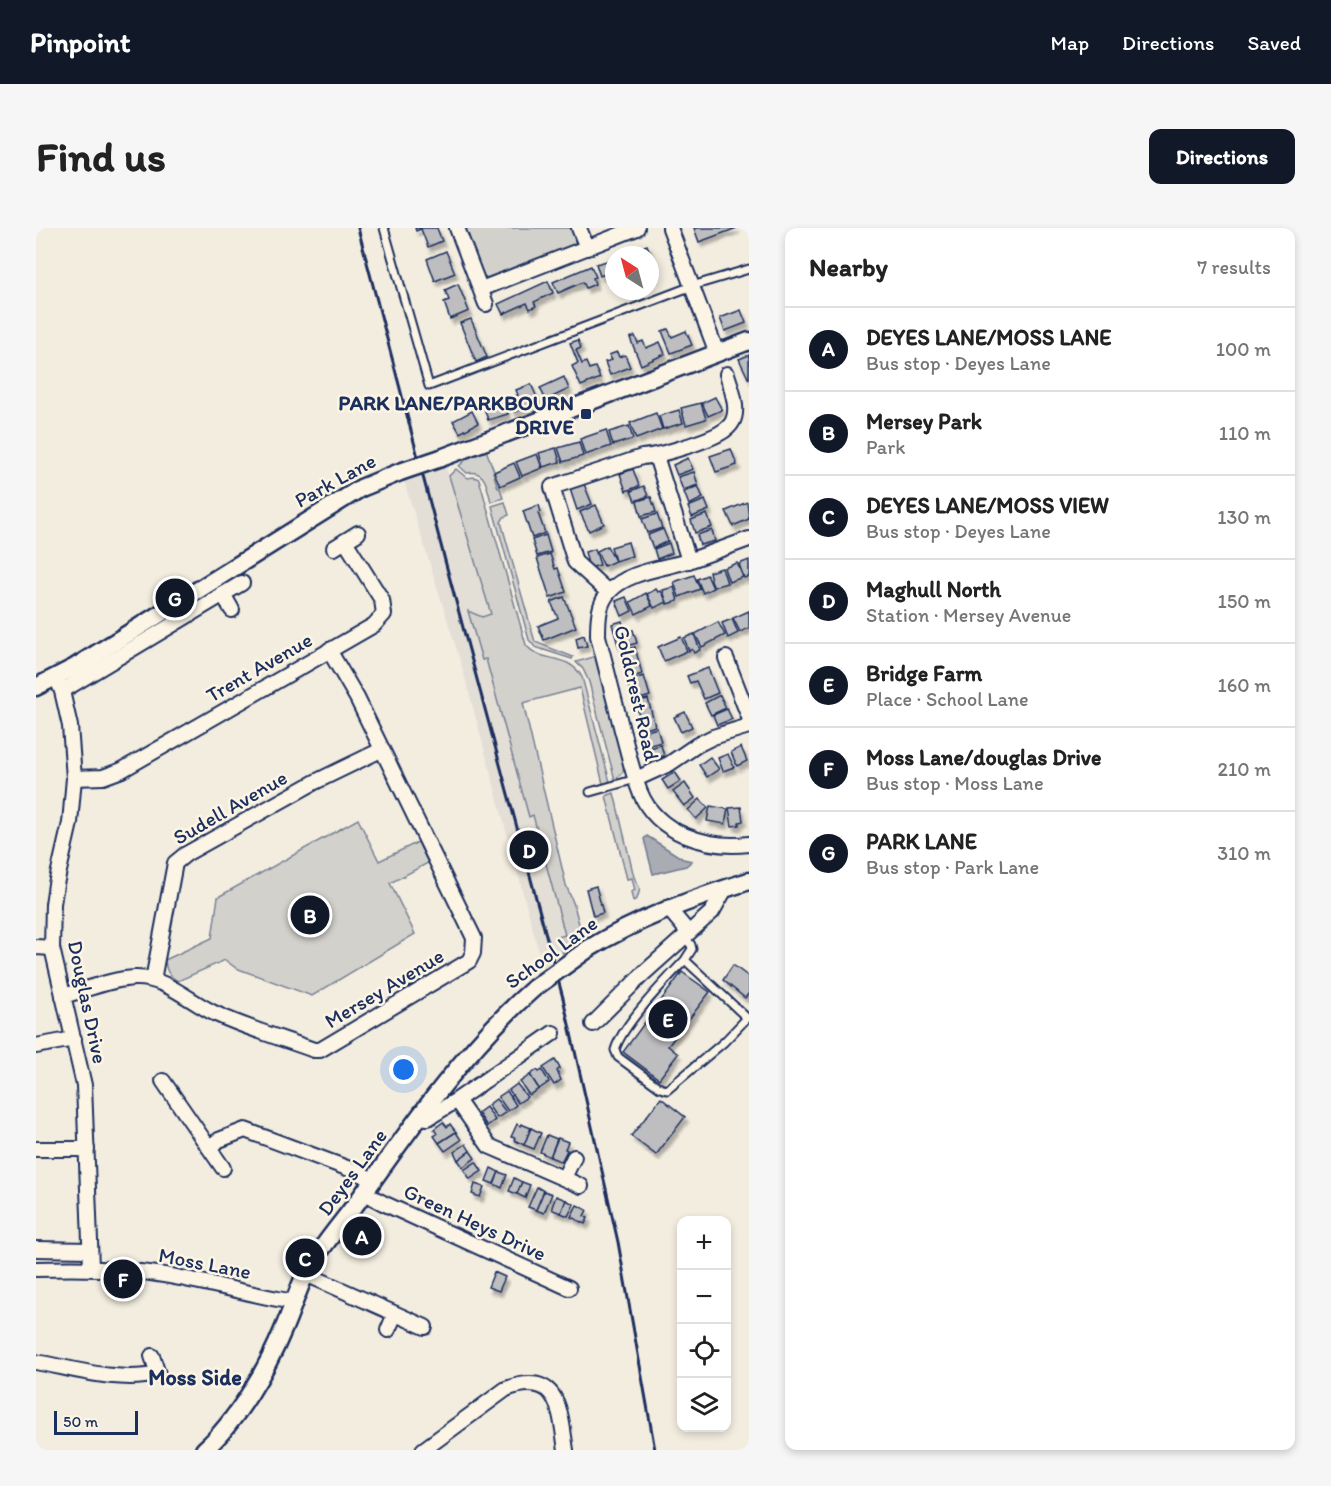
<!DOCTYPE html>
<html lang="en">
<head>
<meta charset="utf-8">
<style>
  body { margin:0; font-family:Itim,sans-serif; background:#f6f6f6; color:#222 }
  .controls { position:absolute; right:18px; bottom:18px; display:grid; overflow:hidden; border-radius:12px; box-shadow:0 3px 9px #0003 }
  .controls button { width:54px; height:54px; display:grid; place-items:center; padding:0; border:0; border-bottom:2px solid #e0e0e0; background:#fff; color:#222; font:30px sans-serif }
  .compass { position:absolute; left:569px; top:18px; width:54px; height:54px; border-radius:50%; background:#fff; box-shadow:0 3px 9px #0003; rotate:324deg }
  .scale { position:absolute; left:18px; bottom:15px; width:84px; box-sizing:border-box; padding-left:6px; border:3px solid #1b2f5e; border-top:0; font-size:16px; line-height:21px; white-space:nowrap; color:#1b2f5e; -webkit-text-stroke:4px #fcf5e5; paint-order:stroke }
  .you { position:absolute; left:368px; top:842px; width:21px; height:21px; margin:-15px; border:4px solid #fff; border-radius:50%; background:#1a73e8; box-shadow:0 0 0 9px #1a73e833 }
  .badge { display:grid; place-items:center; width:39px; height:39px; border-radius:50%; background:#111827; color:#fff; font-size:20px; font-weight:700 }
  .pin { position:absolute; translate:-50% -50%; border:3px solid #fff; box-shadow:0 2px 6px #0006 }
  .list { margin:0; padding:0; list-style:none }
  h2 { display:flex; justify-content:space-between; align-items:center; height:78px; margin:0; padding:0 24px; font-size:26px }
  h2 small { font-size:20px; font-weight:400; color:#767676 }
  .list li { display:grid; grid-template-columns:39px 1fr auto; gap:18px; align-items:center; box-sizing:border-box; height:84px; padding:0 24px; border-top:2px solid #e0e0e0 }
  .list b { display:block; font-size:22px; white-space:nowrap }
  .list p { margin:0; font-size:20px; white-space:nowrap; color:#767676 }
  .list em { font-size:20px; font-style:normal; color:#767676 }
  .icon { flex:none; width:33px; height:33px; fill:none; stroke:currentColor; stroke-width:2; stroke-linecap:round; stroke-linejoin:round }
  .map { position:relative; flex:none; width:713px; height:1222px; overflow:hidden; border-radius:12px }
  header { display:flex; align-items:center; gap:36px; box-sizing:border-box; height:84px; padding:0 30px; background:#111827; color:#fff }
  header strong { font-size:28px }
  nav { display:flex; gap:33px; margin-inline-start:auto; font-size:21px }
  .intro { display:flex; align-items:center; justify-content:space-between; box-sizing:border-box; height:144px; padding:0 36px }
  h1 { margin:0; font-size:42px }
  .button { padding:15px 27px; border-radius:12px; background:#111827; color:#fff; font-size:21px; font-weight:700 }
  main { display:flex; gap:36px; padding:0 36px }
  aside { flex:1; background:#fff; border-radius:12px; box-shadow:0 3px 9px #0003 }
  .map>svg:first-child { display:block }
  .built { fill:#e3dfd6 }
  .green { fill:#d3d1cc; stroke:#778095; stroke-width:1.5 }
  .water { fill:#a9acb3; stroke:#707a91; stroke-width:1.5 }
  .building { fill:#bebec0; stroke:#1b2f5e; stroke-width:1.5; filter:url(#shadow) }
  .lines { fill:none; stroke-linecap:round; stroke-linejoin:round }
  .service-casing { stroke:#1b2f5e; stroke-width:11 }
  .minor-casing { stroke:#1b2f5e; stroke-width:18 }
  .tertiary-casing { stroke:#1b2f5e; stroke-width:21 }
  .service { stroke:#fcf5e5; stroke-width:7 }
  .minor { stroke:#fcf5e5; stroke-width:14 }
  .tertiary { stroke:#fcf5e5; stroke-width:16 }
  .rail { stroke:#1b2f5e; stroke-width:3 }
  .tertiary-bridge-casing { stroke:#1b2f5e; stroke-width:21; stroke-linecap:butt }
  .tertiary-bridge { stroke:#fcf5e5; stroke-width:16 }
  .poi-dot { fill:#1b2f5e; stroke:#fcf5e5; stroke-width:2 }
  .labels { text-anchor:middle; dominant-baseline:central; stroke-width:5; stroke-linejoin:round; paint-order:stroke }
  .poi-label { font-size:21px; font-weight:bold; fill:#1b2f5e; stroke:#fcf5e5; text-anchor:end }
  .street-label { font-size:21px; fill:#1b2f5e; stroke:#fcf5e5 }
  .neighbourhood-label { font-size:22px; font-weight:bold; fill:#1b2f5e; stroke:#fcf5e5 }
</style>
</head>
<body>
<header>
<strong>Pinpoint</strong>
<nav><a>Map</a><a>Directions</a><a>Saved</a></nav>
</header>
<div class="intro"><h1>Find us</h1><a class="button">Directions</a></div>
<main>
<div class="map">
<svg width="713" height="1222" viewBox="0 0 713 1222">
  <defs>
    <filter id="shadow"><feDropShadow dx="3" dy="5" stdDeviation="1.5" flood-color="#0004"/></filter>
  </defs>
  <rect width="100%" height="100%" fill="#f3ede0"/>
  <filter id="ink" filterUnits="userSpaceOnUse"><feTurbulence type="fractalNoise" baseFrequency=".0167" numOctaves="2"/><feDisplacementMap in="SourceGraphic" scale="12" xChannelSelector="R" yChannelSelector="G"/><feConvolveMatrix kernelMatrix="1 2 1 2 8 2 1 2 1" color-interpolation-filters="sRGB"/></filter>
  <g filter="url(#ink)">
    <polygon class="built" points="410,239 460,402 530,657 538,677 547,711 507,739 426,439 367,250"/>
    <g class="green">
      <polygon points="426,0 537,0 540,9 538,18 454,51 446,48"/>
      <path d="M450,222L458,243L457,244L462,260H464L467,270L455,274C451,259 450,241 431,245L423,238L433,229Z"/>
      <path d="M420,241L431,250L438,249L443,251L490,417C505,436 532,424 546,449L574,554L567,556L544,460L487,475L530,657L538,677L547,711L527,725L522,709L529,707L497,587L493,589L450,431L446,432L432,383L446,389L455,386L413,248Z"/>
      <polygon points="469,274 473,287 468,289 465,294 499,414 537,429 536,431 499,419 493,412 456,278"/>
      <polygon points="561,428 588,535 587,544 579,552 553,454 547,441 540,434"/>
      <polygon points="578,565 598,649 604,661 601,671 597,673 595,664 599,662 596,650 591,651 570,568"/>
      <path d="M322,591L343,633L382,614L392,635L354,655L379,706L276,768L200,740L189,732L142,753C132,748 130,742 129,732L176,710L182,669Z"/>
    </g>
    <polygon class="water" points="611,608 647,631 656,633 650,638 617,646 608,611"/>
    <g class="building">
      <polygon points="379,0 401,0 406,13 392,19 385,1 380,3"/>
      <polygon points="658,0 701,0 663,14"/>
      <polygon points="611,17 616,28 587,27"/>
      <polygon points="410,23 419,45 399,53 391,31"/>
      <polygon points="578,31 578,42 564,48 560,36"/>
      <polygon points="555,38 560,49 557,50 559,56 550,60 547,54 522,65 517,54"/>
      <polygon points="512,53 517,65 498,74 500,78 494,81 491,75 467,86 462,76"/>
      <polygon points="422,56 433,83 414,91 408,74 413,72 409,62"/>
      <polygon points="705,82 710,95 689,103 684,90"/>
      <polygon points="435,91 451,129 440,134 424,95"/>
      <polygon points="632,101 636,109 650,103 656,117 635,125 626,103"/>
      <polygon points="599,108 602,115 607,113 610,120 624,114 629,126 605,137 594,110"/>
      <polygon points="542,112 545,120 540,122 546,136 550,134 553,141 559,139 564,150 545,158 536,138 542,135 534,115"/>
      <polygon points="581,124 583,129 589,127 594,139 574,147 569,134 576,132 573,127"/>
      <polygon points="713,127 713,152 703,131"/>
      <polygon points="528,149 533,161 510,172 504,160"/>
      <polygon points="495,156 503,174 478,184 472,171 482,167 480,162"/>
      <polygon points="460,169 461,175 468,173 472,186 452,192 448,180 454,178 452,171"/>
      <polygon points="679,169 686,182 672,188 666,175"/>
      <polygon points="665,175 670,191 650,197 645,180"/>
      <polygon points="643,182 647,195 627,201 623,188"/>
      <polygon points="436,183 442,195 424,205 417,193"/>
      <polygon points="620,185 626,201 600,211 594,195"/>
      <polygon points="593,198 597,211 577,217 573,204"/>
      <polygon points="570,202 575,218 549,227 544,211"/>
      <polygon points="543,214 547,228 527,234 522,220"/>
      <polygon points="520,220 524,234 507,239 503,225"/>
      <polygon points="695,221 701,237 680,244 674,228"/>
      <polygon points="501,226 506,240 486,248 480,234"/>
      <polygon points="652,230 657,241 641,247 637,237"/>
      <polygon points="478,235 484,249 464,258 458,244"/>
      <polygon points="597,241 603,258 590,263 584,246"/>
      <polygon points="658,244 662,257 647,262 642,249"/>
      <polygon points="548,256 556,276 541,282 534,261"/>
      <polygon points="608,258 612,268 599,273 595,263"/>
      <polygon points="662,258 667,270 653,277 648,264"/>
      <polygon points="615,269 620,284 605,288 601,273"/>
      <polygon points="669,272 673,282 656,289 652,279"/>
      <polygon points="711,274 713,291 697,298 690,283"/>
      <polygon points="503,277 505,284 502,285 509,305 496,310 487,283"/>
      <polygon points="560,277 568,296 553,303 544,284"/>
      <polygon points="621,286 626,300 611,305 606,291"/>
      <polygon points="671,286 676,299 659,305 655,292"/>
      <polygon points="627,301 632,313 617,320 612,307"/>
      <polygon points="676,302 679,313 664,317 661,307"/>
      <polygon points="510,307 515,324 501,328 496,312"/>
      <polygon points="592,314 596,328 579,333 575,319"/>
      <polygon points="633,315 636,325 621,331 618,321"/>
      <polygon points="571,318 579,333 568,338 561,323"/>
      <polygon points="559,321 564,337 553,340 549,324"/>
      <polygon points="514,326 519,341 522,340 530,364 514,370 501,330"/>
      <polygon points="713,332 713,349 708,350 703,336"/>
      <polygon points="701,335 707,349 693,354 688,340"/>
      <polygon points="686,340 691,355 677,359 673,344"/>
      <polygon points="658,347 664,361 643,369 638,354"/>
      <polygon points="671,347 677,360 667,365 661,351"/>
      <polygon points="638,359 642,373 631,376 627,362"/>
      <polygon points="620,361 622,364 625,363 631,374 618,380 611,366"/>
      <polygon points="610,365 616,378 600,386 594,374"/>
      <polygon points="528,369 540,399 508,412 502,398 522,390 515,374"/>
      <polygon points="590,369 596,383 586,388 580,373"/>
      <polygon points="713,383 713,400 704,404 697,390"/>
      <polygon points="696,391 702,405 692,410 686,395"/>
      <polygon points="586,393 589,404 597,402 601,415 583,420 576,396"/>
      <polygon points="682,394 689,407 666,419 659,406"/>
      <polygon points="658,406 664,422 658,425 656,421 653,423 648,410"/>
      <polygon points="548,407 551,418 542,420 540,410"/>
      <polygon points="645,409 651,423 628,433 622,419"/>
      <polygon points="599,419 606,446 593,450 586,423"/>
      <polygon points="672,440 682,465 668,471 660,453 654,455 651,448"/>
      <polygon points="608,448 614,468 597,473 591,453"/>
      <polygon points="684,467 690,480 675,487 669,475"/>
      <polygon points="612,471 619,498 607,502 599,474"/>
      <polygon points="691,481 696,491 681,497 677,487"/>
      <polygon points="649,484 656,499 645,504 638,489"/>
      <polygon points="621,500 625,514 608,519 605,505"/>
      <polygon points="625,517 628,528 613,532 610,521"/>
      <polygon points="705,519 711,533 701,538 695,524"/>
      <polygon points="692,526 698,539 687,543 682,530"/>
      <polygon points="674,529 683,541 671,549 663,537"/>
      <polygon points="639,544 645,553 632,561 626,552"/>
      <polygon points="649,555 659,570 648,578 637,564"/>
      <polygon points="664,571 672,580 660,591 652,582"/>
      <polygon points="674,578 692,581 689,596 671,593"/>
      <polygon points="705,579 707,593 703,594 703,597 696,598 693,580"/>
      <polygon points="560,658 567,685 557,688 550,661"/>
      <polygon points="697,737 713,749 713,765 709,770 687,752"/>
      <polygon points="646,744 674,764 632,818 642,826 623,851 587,824"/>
      <polygon points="519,832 524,840 521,843 525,852 518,857 507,840"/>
      <polygon points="501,842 503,844 506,842 513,854 503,861 494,847"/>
      <polygon points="494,847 503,861 493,867 484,854"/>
      <polygon points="481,856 491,869 482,875 473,862"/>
      <polygon points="471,863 480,877 472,883 462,869"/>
      <polygon points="625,870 649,889 620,927 595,908"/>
      <polygon points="460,871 470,884 461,890 452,877"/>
      <polygon points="450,879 459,892 451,898 442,885"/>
      <polygon points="407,894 411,899 414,896 420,904 403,915 398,908 401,906 398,901"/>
      <polygon points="481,896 484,898 485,896 495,900 488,917 478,912 479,910 475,909"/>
      <polygon points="495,900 505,905 498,921 488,917"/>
      <polygon points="420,904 425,912 409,923 403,915"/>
      <polygon points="511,907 521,911 514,929 504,924"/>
      <polygon points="522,910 532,914 529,921 531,922 526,932 524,933 514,929"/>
      <polygon points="430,916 434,923 422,932 418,924"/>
      <polygon points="434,923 439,930 427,939 422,932"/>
      <polygon points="440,934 446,943 434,951 428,942"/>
      <polygon points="455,940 463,944 458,956 450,953"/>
      <polygon points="463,944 471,947 466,960 458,956"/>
      <polygon points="478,950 486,954 481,966 473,963"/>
      <polygon points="486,954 494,957 489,970 481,966"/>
      <polygon points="439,956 448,959 444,969 436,966"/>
      <polygon points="501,959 508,963 500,982 492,979"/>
      <polygon points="508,963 516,966 508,985 500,982"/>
      <polygon points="520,968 530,972 525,985 517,982 516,979"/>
      <polygon points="530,972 538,976 532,988 525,985"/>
      <polygon points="541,977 551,982 548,988 552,990 549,996 535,989"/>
      <polygon points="458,1044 469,1049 463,1063 452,1059"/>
    </g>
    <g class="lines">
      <g class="service-casing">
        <g id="service">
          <polyline points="348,0 393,158 656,58 713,41"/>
          <polyline points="554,564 600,551"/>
          <path d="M648,708L655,717L656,721L649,732C631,751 586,797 579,822L582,829L624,860L631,862L688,814L711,790L649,732"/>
        </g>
      </g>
      <g class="minor-casing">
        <g id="minor">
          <polyline points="421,0 450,76"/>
          <polyline points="543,0 551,20"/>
          <polyline points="634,0 681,125"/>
          <polyline points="445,61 601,0"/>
          <polyline points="620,228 653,333"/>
          <path d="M713,311C694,318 675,325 655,332C631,340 591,343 573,364C562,376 562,393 562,408C570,440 578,471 586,502C592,523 596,544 604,564C621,606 672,621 713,616"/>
          <polyline points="298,320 322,305"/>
          <path d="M572,364L539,334L516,259L606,229C623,228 639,222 655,217C702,201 707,194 691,146"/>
          <polyline points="187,366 196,382"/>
          <polyline points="690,430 713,489"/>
          <polyline points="20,449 26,463 34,498 38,550 34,595 20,656 17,676 16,720 48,857 55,1039"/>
          <polyline points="26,463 206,355"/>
          <polyline points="38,550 67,549 86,542 338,397 348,386 346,372 309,313"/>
          <polyline points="600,551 633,536 661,517 677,509 713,498"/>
          <polyline points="632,680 652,704"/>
          <polyline points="0,719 16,720"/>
          <polyline points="117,752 139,635 150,626 279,554 345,522"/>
          <path d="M27,768C50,762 75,751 99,750C130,749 152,773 178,785C210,800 245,810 278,822H284L433,733L437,725L438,710L321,470L293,422"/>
          <polyline points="557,796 608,745 676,684 689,661"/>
          <polyline points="0,818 38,811"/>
          <polyline points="127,853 187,940"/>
          <polyline points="421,872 453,918 545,958"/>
          <polyline points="384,889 392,890 421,872 517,805"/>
          <polyline points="173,919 183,912 209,902 319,943 337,952"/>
          <polyline points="0,921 51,921"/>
          <polyline points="528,950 538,929"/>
          <polyline points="328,965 347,975 533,1060"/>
          <polyline points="0,1021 54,1022"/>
          <path d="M0,1041C43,1040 85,1040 128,1047C172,1054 215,1067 258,1074"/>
          <polyline points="270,1046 389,1099"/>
          <polyline points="352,1102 359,1086"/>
          <path d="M0,1134C39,1141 82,1155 122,1146L116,1128"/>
          <path d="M387,1222L470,1161C524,1141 524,1184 530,1222"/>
        </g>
      </g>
      <g class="tertiary-casing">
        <g id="tertiary">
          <polyline points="405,230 713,113"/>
          <polyline points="0,459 39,439 325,260 364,244"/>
          <path d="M552,721C603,690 656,671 713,653"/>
          <path d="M168,1222C200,1194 231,1141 247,1102C255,1084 261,1064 269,1047C283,1020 307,994 325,969C377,896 430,820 498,760"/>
        </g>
      </g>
      <use href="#service" class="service"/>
      <use href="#minor" class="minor"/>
      <use href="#tertiary" class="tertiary"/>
      <polyline class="rail" points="322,0 412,344 527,770 582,1014 619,1222"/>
      <g class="tertiary-bridge-casing">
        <g id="tertiary-bridge">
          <polyline points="364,244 405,230"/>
          <polyline points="498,760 552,721"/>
        </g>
      </g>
      <use href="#tertiary-bridge" class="tertiary-bridge"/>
    </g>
  </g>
  <rect class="poi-dot" x="544" y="180" width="12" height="12" rx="3"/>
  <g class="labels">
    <g class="poi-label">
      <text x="538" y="174">PARK LANE/PARKBOURN<tspan x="538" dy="24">DRIVE</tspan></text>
    </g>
    <g class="street-label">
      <text transform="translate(299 252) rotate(-29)">Park Lane</text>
      <text transform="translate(223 439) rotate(-30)">Trent Avenue</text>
      <text transform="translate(601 465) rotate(77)">Goldcrest Road</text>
      <text transform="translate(194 579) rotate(-30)">Sudell Avenue</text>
      <text transform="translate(515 724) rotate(-36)">School Lane</text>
      <text transform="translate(348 760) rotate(-31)">Mersey Avenue</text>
      <text transform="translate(52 774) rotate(78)">Douglas Drive</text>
      <text transform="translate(316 944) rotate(-54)">Deyes Lane</text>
      <text transform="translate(439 994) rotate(25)">Green Heys Drive</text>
      <text transform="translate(169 1035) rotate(11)">Moss Lane</text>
    </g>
    <g class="neighbourhood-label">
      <text x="159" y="1149">Moss Side</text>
    </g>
  </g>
</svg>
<div class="controls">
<button>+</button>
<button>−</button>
<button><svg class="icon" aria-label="locate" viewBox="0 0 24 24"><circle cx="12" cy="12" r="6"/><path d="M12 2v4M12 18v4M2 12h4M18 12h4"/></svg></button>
<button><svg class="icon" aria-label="layers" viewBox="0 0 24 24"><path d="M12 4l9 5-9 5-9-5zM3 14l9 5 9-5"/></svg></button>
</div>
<svg class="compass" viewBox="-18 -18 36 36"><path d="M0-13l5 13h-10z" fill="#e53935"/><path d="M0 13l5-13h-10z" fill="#767676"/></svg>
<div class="scale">50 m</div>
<div class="you"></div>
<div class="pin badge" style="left:326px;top:1008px">A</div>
<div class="pin badge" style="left:274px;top:687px">B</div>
<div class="pin badge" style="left:269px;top:1030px">C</div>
<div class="pin badge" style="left:493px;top:622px">D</div>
<div class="pin badge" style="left:632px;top:791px">E</div>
<div class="pin badge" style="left:87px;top:1051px">F</div>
<div class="pin badge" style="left:139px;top:370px">G</div>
</div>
<aside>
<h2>Nearby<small>7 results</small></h2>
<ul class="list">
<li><span class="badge">A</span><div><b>DEYES LANE/MOSS LANE</b><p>Bus stop · Deyes Lane</p></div><em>100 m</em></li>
<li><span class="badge">B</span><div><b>Mersey Park</b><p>Park</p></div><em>110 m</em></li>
<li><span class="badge">C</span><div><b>DEYES LANE/MOSS VIEW</b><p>Bus stop · Deyes Lane</p></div><em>130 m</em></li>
<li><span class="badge">D</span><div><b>Maghull North</b><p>Station · Mersey Avenue</p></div><em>150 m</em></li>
<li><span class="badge">E</span><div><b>Bridge Farm</b><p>Place · School Lane</p></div><em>160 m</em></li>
<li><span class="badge">F</span><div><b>Moss Lane/douglas Drive</b><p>Bus stop · Moss Lane</p></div><em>210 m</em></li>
<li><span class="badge">G</span><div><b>PARK LANE</b><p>Bus stop · Park Lane</p></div><em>310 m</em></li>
</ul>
</aside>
</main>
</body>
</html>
